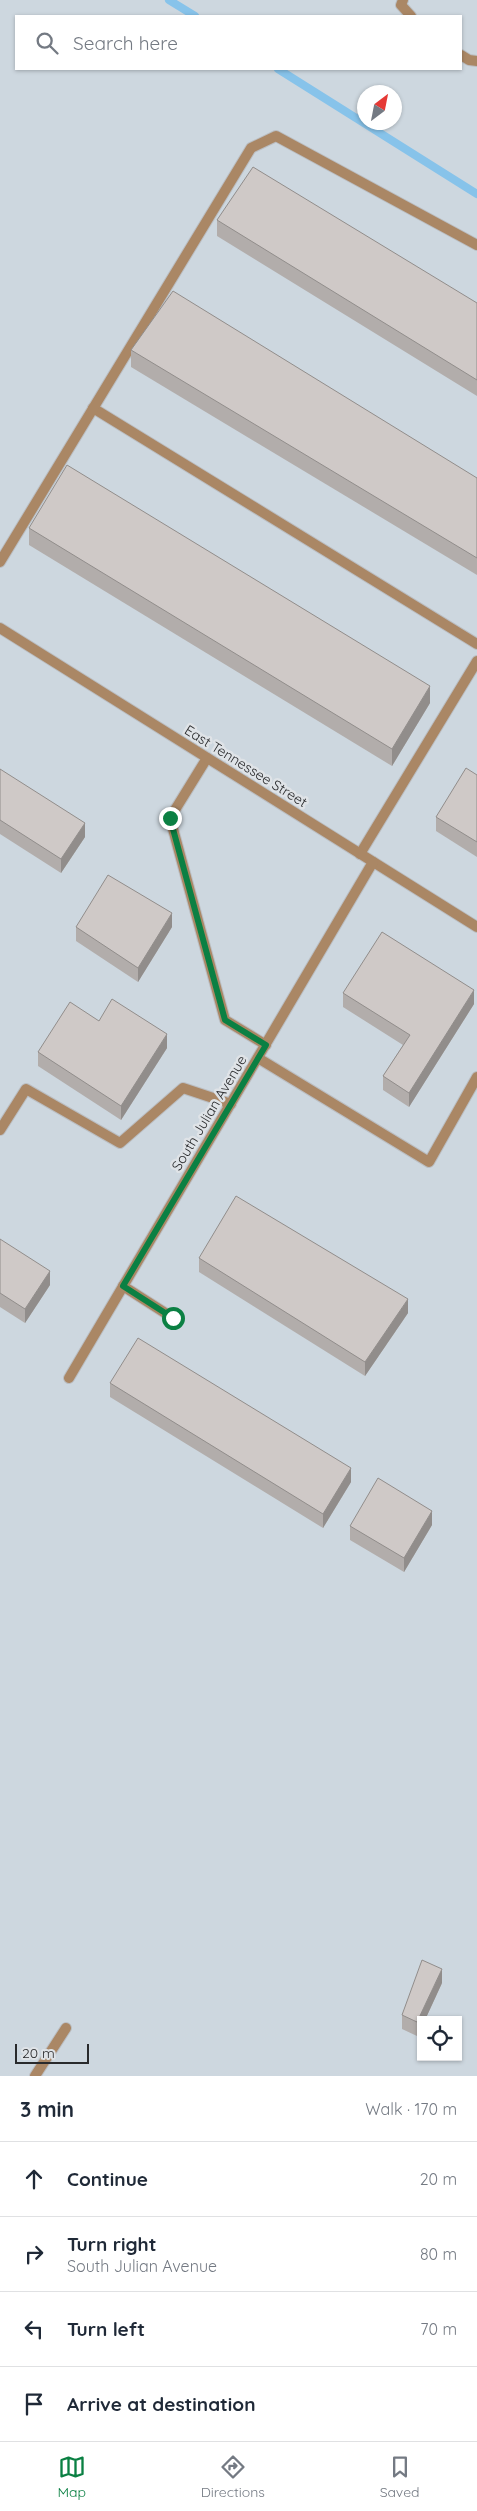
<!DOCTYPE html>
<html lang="en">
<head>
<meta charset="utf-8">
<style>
  body { margin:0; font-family:Quicksand,sans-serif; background:#f6f6f7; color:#1f2937 }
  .controls { position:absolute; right:15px; bottom:15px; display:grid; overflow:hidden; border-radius:0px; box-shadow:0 1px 4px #0004 }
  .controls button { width:45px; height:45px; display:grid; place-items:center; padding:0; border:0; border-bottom:1px solid #e0e1e3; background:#fff; color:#1f2937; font:25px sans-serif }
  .compass { position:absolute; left:357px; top:85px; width:45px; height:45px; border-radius:50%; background:#fff; box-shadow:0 1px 4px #0004; rotate:32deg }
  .scale { position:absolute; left:15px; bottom:12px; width:74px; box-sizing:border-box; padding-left:5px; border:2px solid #292a2c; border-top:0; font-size:14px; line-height:18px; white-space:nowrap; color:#292a2c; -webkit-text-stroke:4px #dfe3e7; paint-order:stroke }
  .stop { position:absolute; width:15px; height:15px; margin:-11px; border:4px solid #0b8043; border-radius:50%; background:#fff }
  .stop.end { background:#0b8043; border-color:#fff; box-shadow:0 1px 5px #0008 }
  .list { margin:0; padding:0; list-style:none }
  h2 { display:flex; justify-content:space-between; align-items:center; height:65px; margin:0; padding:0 20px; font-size:21px }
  h2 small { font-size:16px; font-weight:400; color:#747a83 }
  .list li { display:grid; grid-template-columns:32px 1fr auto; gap:15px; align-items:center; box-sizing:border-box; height:75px; padding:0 20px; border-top:1px solid #e0e1e3 }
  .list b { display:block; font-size:19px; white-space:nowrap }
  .list p { margin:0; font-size:16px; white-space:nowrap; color:#747a83 }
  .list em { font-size:16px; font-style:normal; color:#747a83 }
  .icon { flex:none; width:28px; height:28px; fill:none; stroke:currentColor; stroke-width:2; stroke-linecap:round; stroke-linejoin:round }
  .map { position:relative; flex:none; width:477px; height:2076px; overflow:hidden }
  .search { position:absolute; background:#fff; box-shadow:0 1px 4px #0004; left:15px; right:15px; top:15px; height:55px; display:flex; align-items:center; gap:12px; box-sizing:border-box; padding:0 18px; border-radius:0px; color:#747a83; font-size:19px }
  .sheet { height:365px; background:#fff }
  nav { display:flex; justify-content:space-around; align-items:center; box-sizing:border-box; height:70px; border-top:1px solid #e0e1e3; background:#fff; font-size:14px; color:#747a83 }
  nav a { display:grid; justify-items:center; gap:2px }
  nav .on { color:#0b8043 }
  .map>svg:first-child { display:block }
  .built { fill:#cdd7df; fill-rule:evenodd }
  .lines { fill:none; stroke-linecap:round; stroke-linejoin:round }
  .stream { stroke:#87c3ea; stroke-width:8 }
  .lane-casing { stroke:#bbbec2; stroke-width:12 }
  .street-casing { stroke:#bbbec2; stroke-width:12 }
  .lane { stroke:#aa8765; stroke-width:10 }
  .street { stroke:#aa8765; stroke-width:10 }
  .wall { fill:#b2adab }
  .shaded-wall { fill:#918d8b }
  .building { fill:#cfc9c7; stroke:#918d8b }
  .route { stroke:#0b8043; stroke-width:6 }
  .labels { text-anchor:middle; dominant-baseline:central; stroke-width:5; stroke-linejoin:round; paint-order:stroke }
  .street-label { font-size:14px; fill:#292a2c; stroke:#dfe3e7 }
</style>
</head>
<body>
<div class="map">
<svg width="477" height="2076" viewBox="0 0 477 2076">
  <rect width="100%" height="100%" fill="#dfe3e7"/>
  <path class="built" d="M0,0H477V2076H0ZM16,16H461V69H16ZM364,92H394V122H364ZM421,2020H458V2057H421Z"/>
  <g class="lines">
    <g class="stream">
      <polyline points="169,0 195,16"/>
      <polyline points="278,69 477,194"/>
    </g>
    <g class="lane-casing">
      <g id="lane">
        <polyline points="403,0 401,5 411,16"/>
        <polyline points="461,55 469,60 477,61"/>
        <polyline points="93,408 477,644"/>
        <polyline points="0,562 251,148 276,136 477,245"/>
        <polyline points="207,758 170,818 225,1020 266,1045"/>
        <polyline points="360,854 477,661"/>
        <polyline points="258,1058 429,1162 477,1077"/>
        <polyline points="0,1130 26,1089 120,1143 183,1088 231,1104"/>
        <polyline points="123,1286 173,1318"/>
        <polyline points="35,2076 66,2028"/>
      </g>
    </g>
    <g class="street-casing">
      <g id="street">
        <polyline points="0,628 477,927"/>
        <polyline points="69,1378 373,862"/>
      </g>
    </g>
    <use href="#lane" class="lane"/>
    <use href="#street" class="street"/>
  </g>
  <g class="wall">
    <polygon points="217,220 477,303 477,396 217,236"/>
    <polygon points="131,350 477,478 477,575 131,367"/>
    <polygon points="29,528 430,703 392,766 29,545"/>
    <polygon points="0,769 85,837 61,873 0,834"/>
    <polygon points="477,775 477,857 436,831 436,817"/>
    <polygon points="76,927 172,927 138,982 76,941"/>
    <polygon points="343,993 474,1004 409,1107 383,1090 383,1076 403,1045 343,1007"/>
    <polygon points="99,1021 167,1048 121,1120 38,1066 38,1052"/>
    <polygon points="0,1239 50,1285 25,1323 0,1307"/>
    <polygon points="199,1258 408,1313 365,1376 199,1272"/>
    <polygon points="110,1383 351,1482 323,1528 110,1397"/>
    <polygon points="432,1525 404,1572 350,1540 350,1526"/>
    <polygon points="442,1983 425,2020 421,2020 417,2036 402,2029 402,2015"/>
  </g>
  <g class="shaded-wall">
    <polygon points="430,686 430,703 392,766 392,749"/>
    <polygon points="85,823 85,837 61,873 61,859"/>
    <polygon points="172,913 172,927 138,982 138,968"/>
    <polygon points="474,990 474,1004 409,1107 409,1093"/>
    <polygon points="167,1034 167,1048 121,1120 121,1106"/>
    <polygon points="50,1271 50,1285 25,1323 25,1309"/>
    <polygon points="408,1299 408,1313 365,1376 365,1362"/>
    <polygon points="351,1468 351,1482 323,1528 323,1514"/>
    <polygon points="432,1511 432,1525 404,1572 404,1558"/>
    <polygon points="442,1969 442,1983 425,2020 421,2020 421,2028 417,2036 417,2022"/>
  </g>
  <g class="building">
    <polygon points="253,167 477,303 477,380 217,220"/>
    <polygon points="173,291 477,478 477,558 131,350"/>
    <polygon points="67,465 430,686 392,749 29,528"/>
    <polygon points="466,768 477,775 477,842 436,817"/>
    <polygon points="0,769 85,823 61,859 0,820"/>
    <polygon points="108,875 172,913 138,968 76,927"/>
    <polygon points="382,932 474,990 409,1093 383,1076 410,1035 343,993"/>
    <polygon points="112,999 167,1034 121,1106 38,1052 70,1002 99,1021"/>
    <polygon points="236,1196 408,1299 365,1362 199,1258"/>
    <polygon points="0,1239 50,1271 25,1309 0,1293"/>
    <polygon points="138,1338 351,1468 323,1514 110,1383"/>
    <polygon points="378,1478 432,1511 404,1558 350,1526"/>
    <polygon points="422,1960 442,1969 417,2022 402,2015"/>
  </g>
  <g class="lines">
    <polyline class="route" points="170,818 225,1020 266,1045 123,1286 173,1318"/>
  </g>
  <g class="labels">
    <g class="street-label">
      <text transform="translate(246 766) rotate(32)">East Tennessee Street</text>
      <text transform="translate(209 1113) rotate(-59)">South Julian Avenue</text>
    </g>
  </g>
</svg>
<div class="controls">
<button><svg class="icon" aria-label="locate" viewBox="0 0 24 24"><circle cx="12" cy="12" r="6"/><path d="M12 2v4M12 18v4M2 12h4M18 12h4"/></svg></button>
</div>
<svg class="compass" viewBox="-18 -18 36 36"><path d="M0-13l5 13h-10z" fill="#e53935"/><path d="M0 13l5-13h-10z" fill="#747a83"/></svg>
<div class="scale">20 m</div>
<div class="stop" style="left:173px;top:1318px"></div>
<div class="stop end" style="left:170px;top:818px"></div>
<div class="search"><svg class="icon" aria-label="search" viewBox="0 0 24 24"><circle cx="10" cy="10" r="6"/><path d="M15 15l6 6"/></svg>Search here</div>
</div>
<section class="sheet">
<h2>3 min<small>Walk · 170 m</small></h2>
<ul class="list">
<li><svg class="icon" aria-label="ahead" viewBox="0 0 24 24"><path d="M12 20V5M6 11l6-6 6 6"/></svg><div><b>Continue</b></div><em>20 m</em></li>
<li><svg class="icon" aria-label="right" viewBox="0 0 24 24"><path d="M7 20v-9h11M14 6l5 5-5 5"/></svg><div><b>Turn right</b><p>South Julian Avenue</p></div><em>80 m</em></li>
<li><svg class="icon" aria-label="left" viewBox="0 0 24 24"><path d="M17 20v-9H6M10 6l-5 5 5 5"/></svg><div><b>Turn left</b></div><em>70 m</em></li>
<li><svg class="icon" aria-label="arrive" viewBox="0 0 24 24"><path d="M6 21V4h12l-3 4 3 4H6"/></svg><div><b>Arrive at destination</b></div></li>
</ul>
</section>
<nav>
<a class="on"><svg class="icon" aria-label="map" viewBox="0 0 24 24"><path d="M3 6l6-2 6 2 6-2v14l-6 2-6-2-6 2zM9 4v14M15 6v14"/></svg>Map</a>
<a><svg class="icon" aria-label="directions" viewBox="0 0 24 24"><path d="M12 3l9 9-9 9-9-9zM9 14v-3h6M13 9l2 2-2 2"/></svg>Directions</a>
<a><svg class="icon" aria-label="saved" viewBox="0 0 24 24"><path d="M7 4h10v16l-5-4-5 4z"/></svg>Saved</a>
</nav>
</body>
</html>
